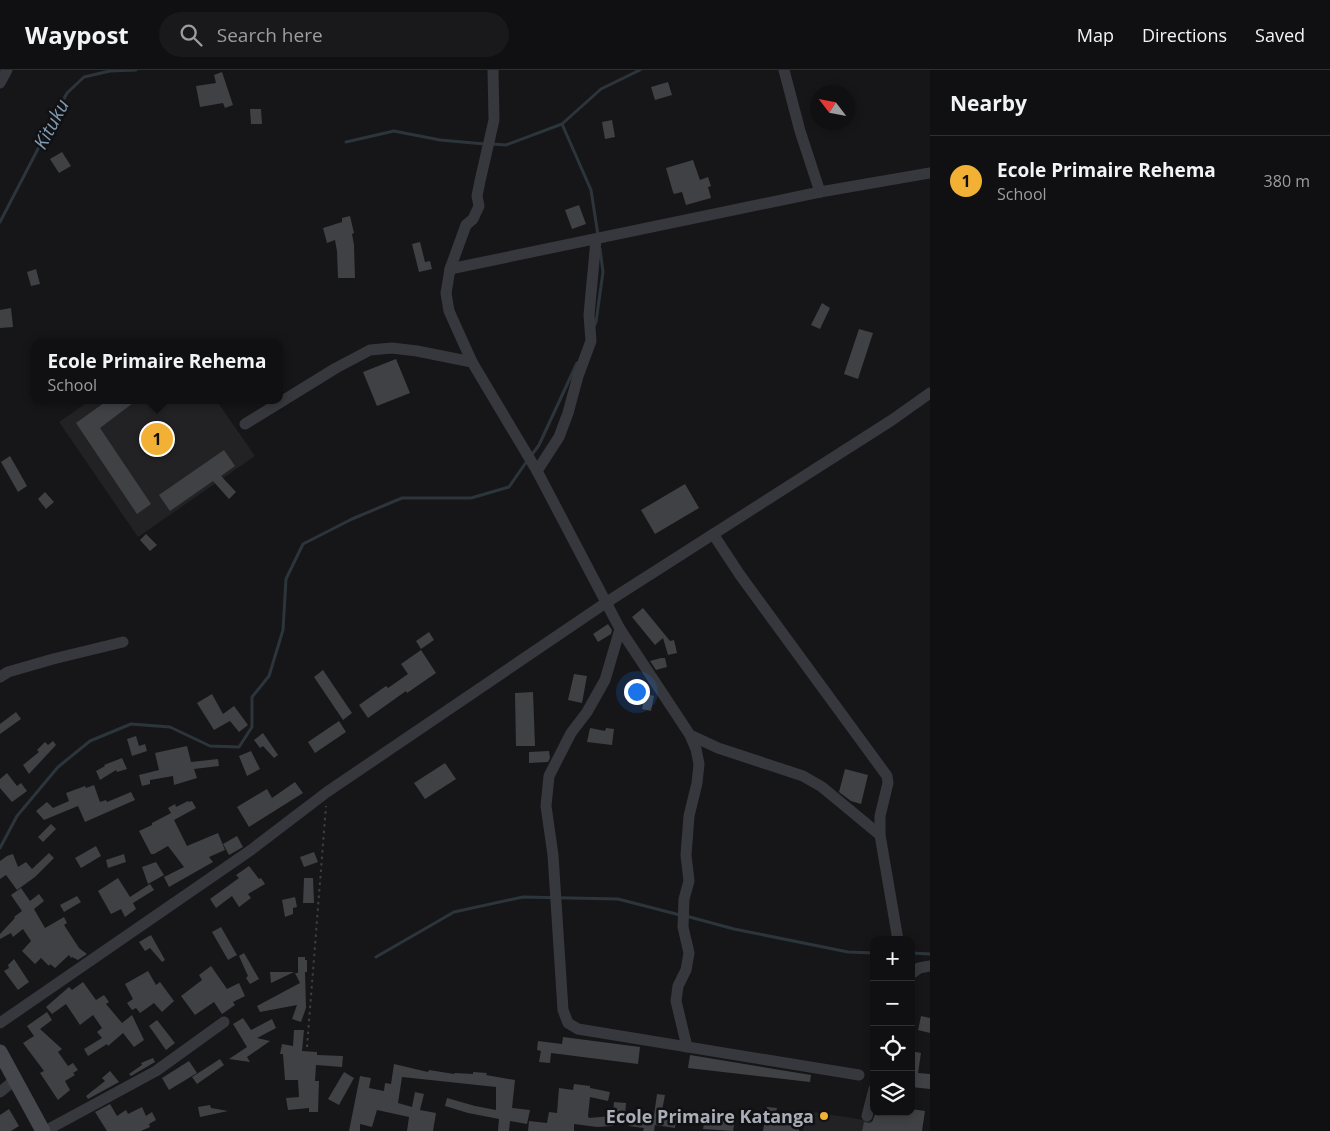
<!DOCTYPE html>
<html lang="en">
<head>
<meta charset="utf-8">
<style>
  body { margin:0; font-family:"Open Sans",sans-serif; background:#19191b; color:#f1f3f6 }
  .controls { position:absolute; right:15px; bottom:15px; display:grid; overflow:hidden; border-radius:10px; box-shadow:0 2px 8px #0003 }
  .controls button { width:45px; height:45px; display:grid; place-items:center; padding:0; border:0; border-bottom:1px solid #303032; background:#101012; color:#f1f3f6; font:25px sans-serif }
  .compass { position:absolute; left:810px; top:15px; width:45px; height:45px; border-radius:50%; background:#101012; box-shadow:0 2px 8px #0003; rotate:302deg }
  .you { position:absolute; left:636px; top:621px; width:18px; height:18px; margin:-12px; border:4px solid #fff; border-radius:50%; background:#1a73e8; box-shadow:0 0 0 8px #1a73e833 }
  .badge { display:grid; place-items:center; width:32px; height:32px; border-radius:50%; background:#f2b134; color:#111; font-size:16px; font-weight:700 }
  .pin { position:absolute; translate:-50% -50%; border:2px solid #fff; box-shadow:0 1px 5px #0006 }
  .popup { position:absolute; left:31px; top:269px; width:252px; height:65px; box-sizing:border-box; display:grid; place-content:center; border-radius:10px; background:#101012; filter:drop-shadow(0 1px 4px #0005); font-size:16px; white-space:nowrap; color:#9c9d9f }
  .popup b { font-size:19px; color:#f1f3f6 }
  .popup::after { content:''; position:absolute; left:50%; top:100%; margin-left:-10px; border:10px solid transparent; border-top-color:#101012 }
  .list { margin:0; padding:0; list-style:none }
  h2 { display:flex; justify-content:space-between; align-items:center; height:65px; margin:0; padding:0 20px; font-size:21px }
  h2 small { font-size:16px; font-weight:400; color:#9c9d9f }
  .list li { display:grid; grid-template-columns:32px 1fr auto; gap:15px; align-items:center; box-sizing:border-box; height:90px; padding:0 20px; border-top:1px solid #303032 }
  .list b { display:block; font-size:19px; white-space:nowrap }
  .list p { margin:0; font-size:16px; white-space:nowrap; color:#9c9d9f }
  .list em { font-size:16px; font-style:normal; color:#9c9d9f }
  .icon { flex:none; width:28px; height:28px; fill:none; stroke:currentColor; stroke-width:2; stroke-linecap:round; stroke-linejoin:round }
  .map { position:relative; flex:none; width:930px; height:1061px; overflow:hidden }
  header { display:flex; align-items:center; gap:30px; box-sizing:border-box; height:70px; padding:0 25px; background:#101012; border-bottom:1px solid #303032 }
  header strong { font-size:24px }
  nav { display:flex; gap:28px; margin-inline-start:auto; font-size:18px }
  .search { width:350px; height:45px; background:#19191b; display:flex; align-items:center; gap:12px; box-sizing:border-box; padding:0 18px; border-radius:28px; color:#9c9d9f; font-size:19px }
  main { display:flex }
  aside { flex:1; background:#101012 }
  .map>svg:first-child { display:block }
  .built { fill:#222225 }
  .lines { fill:none; stroke-linecap:round; stroke-linejoin:round }
  .stream { stroke:#2c353c; stroke-width:3 }
  .building { fill:#404145 }
  .path { stroke:#3d3f44; stroke-width:2; stroke-dasharray:2.5 4; stroke-linecap:butt }
  .street { stroke:#37383d; stroke-width:11 }
  .secondary { stroke:#45474d; stroke-width:15 }
  .poi-dot { fill:#f2b134; stroke:#111113; stroke-width:2 }
  .labels { text-anchor:middle; dominant-baseline:central; stroke-width:5; stroke-linejoin:round; paint-order:stroke }
  .poi-label { font-size:18px; font-weight:bold; fill:#a8adb8; stroke:#111113; text-anchor:end }
  .water-label { font-size:19px; font-style:italic; fill:#7f9bb3; stroke:#111113 }
</style>
</head>
<body>
<header>
<strong>Waypost</strong>
<div class="search"><svg class="icon" aria-label="search" viewBox="0 0 24 24"><circle cx="10" cy="10" r="6"/><path d="M15 15l6 6"/></svg>Search here</div>
<nav><a>Map</a><a>Directions</a><a>Saved</a></nav>
</header>
<main>
<div class="map">
<svg width="930" height="1061" viewBox="0 0 930 1061">
  <rect width="100%" height="100%" fill="#161618"/>
  <g class="built">
    <polygon points="91,330 216,330 255,386 138,467 59,352"/>
    <polygon points="806,1041 878,1052 877,1061 803,1061"/>
  </g>
  <g class="lines">
    <g class="stream">
      <polyline points="562,54 591,120 598,165"/>
      <polyline points="346,72 394,61 440,70 485,74"/>
      <polyline points="492,74 506,75 562,54 601,19 640,0"/>
      <polyline points="0,152 67,23 84,7 110,1 136,0"/>
      <polyline points="594,256 596,252 603,202 600,179"/>
      <polyline points="531,386 539,375 577,293"/>
      <polyline points="0,778 17,746 58,697 90,671 131,654 170,657 210,676 239,677 252,657 252,627 269,606 283,560 286,509 303,474 352,449 402,428 471,428 509,417 527,391"/>
      <polyline points="686,846 734,859 848,882 874,883"/>
      <polyline points="911,883 930,884"/>
      <polyline points="376,887 454,842 523,827 618,829 680,845"/>
    </g>
  </g>
  <g class="building">
    <polygon points="222,2 233,35 225,38 223,33 200,37 196,16 216,13 214,5"/>
    <polygon points="668,12 672,25 655,30 651,17"/>
    <polygon points="250,39 261,39 262,54 251,54"/>
    <polygon points="612,50 615,67 605,69 602,52"/>
    <polygon points="62,82 71,96 59,103 50,89"/>
    <polygon points="693,90 700,110 708,107 711,116 708,117 711,128 686,135 682,122 674,124 673,122 666,98"/>
    <polygon points="579,135 586,154 572,159 565,140"/>
    <polygon points="350,146 354,163 352,164 354,175 355,208 338,208 337,181 335,170 327,173 323,158 342,152 342,148"/>
    <polygon points="420,172 425,192 430,191 432,199 419,202 412,174"/>
    <polygon points="36,199 40,214 31,216 27,202"/>
    <polygon points="822,233 830,238 820,259 811,255"/>
    <polygon points="11,238 13,257 0,258 0,240"/>
    <polygon points="859,259 873,263 858,309 844,304"/>
    <polygon points="396,289 410,323 377,336 363,302"/>
    <polygon points="108,330 137,330 100,358 151,434 137,444 76,353"/>
    <polygon points="224,380 235,396 221,406 236,422 229,429 213,411 170,441 159,425"/>
    <polygon points="10,386 27,416 18,422 1,392"/>
    <polygon points="685,414 699,438 655,464 641,440"/>
    <polygon points="45,422 54,432 46,439 38,429"/>
    <polygon points="146,464 157,475 150,481 140,470"/>
    <polygon points="643,538 670,571 674,570 677,583 668,585 663,568 655,575 632,547"/>
    <polygon points="608,554 612,560 611,564 598,572 593,564"/>
    <polygon points="429,562 434,570 421,579 416,571"/>
    <polygon points="421,580 436,603 407,623 406,621 368,648 359,635 386,616 388,618 408,604 401,594"/>
    <polygon points="661,588 665,588 667,597 656,600 650,591"/>
    <polygon points="323,600 352,643 343,650 314,607"/>
    <polygon points="574,604 587,606 582,633 568,630"/>
    <polygon points="533,622 535,676 516,676 515,623"/>
    <polygon points="212,624 223,644 234,636 248,655 239,662 230,651 214,660 197,633"/>
    <polygon points="645,624 654,626 651,641 642,639"/>
    <polygon points="16,642 21,649 0,664 0,654"/>
    <polygon points="339,651 346,662 315,683 308,672"/>
    <polygon points="590,658 605,661 606,658 614,659 612,675 587,672"/>
    <polygon points="263,663 278,685 274,688 263,676 260,678 254,670"/>
    <polygon points="136,666 139,676 145,674 147,681 132,686 127,669"/>
    <polygon points="53,671 56,675 29,704 23,695 39,682 37,680 45,672 48,675"/>
    <polygon points="187,676 191,692 218,689 219,696 194,699 197,708 174,715 173,706 150,710 150,714 142,716 139,705 159,700 155,683"/>
    <polygon points="251,681 260,699 247,706 239,686"/>
    <polygon points="549,681 550,688 548,692 529,693 529,682"/>
    <polygon points="122,688 127,699 117,702 116,700 100,710 96,701 105,696 104,695"/>
    <polygon points="445,693 456,709 425,729 414,713"/>
    <polygon points="845,699 868,705 861,734 851,731 839,722"/>
    <polygon points="7,703 17,716 21,713 27,721 12,732 0,718 0,709"/>
    <polygon points="295,712 303,723 249,757 237,737 267,719 272,728"/>
    <polygon points="94,715 100,732 106,730 107,732 131,722 135,730 85,752 78,736 44,750 36,741 47,732 53,738 69,731 66,723 85,716 86,718"/>
    <polygon points="188,731 189,732 192,731 196,738 174,750 187,776 218,763 225,780 209,787 213,792 169,817 164,807 184,797 168,776 154,784 151,784 139,761 152,755 152,753 171,743 168,738 175,734 176,737"/>
    <polygon points="51,754 56,759 43,772 38,767"/>
    <polygon points="237,766 243,777 229,785 223,774"/>
    <polygon points="96,776 101,786 81,798 75,788"/>
    <polygon points="314,782 318,792 304,797 300,787"/>
    <polygon points="49,783 54,788 35,807 17,820 6,805 0,809 0,791 7,786 13,784 18,797 26,792 32,799"/>
    <polygon points="124,784 126,792 108,798 106,790"/>
    <polygon points="156,792 164,805 148,814 142,797"/>
    <polygon points="249,796 259,809 261,808 265,814 248,824 251,828 239,837 232,826 216,838 210,829 239,808 236,805"/>
    <polygon points="118,808 130,827 150,814 154,820 133,833 136,839 125,847 121,839 111,844 98,821"/>
    <polygon points="304,808 313,808 314,833 303,833"/>
    <polygon points="21,818 30,831 39,824 44,831 34,839 45,858 64,847 67,853 64,855 79,878 87,884 78,890 72,887 71,888 69,885 55,898 50,894 49,896 41,888 35,894 22,881 31,871 23,859 13,867 11,863 0,869 0,864 15,848 14,847 22,841 11,825"/>
    <polygon points="77,826 81,832 64,842 60,835"/>
    <polygon points="295,827 297,837 293,838 293,844 285,847 282,830"/>
    <polygon points="221,857 237,885 228,890 212,862"/>
    <polygon points="151,865 165,890 162,892 150,878 145,881 139,872"/>
    <polygon points="244,883 259,909 250,914 246,908 248,906 239,886"/>
    <polygon points="298,887 305,887 305,890 307,890 307,902 305,902 306,938 301,952 292,949 297,935 260,942 257,936 300,913 295,903 298,903"/>
    <polygon points="14,889 29,912 18,920 4,901 9,898 8,895"/>
    <polygon points="211,896 227,919 239,913 245,926 233,932 235,935 222,944 214,932 195,945 181,926 202,910 199,905"/>
    <polygon points="148,901 156,915 160,912 174,931 162,942 154,933 140,943 136,938 132,940 127,933 133,929 125,914"/>
    <polygon points="270,902 294,902 271,913"/>
    <polygon points="83,912 96,930 104,925 109,932 106,934 122,953 132,945 144,970 134,977 123,963 108,976 107,974 88,986 84,979 102,968 97,962 102,958 93,945 80,955 66,934 52,944 46,937 69,917 72,920"/>
    <polygon points="47,942 52,950 40,959 62,979 58,982 68,996 73,993 78,1000 73,1003 75,1005 65,1011 70,1020 58,1030 40,1003 44,1001 23,973 34,966 27,956"/>
    <polygon points="921,946 930,948 930,963 918,960"/>
    <polygon points="243,948 251,960 272,949 276,958 257,968 270,971 247,987 250,992 229,989 247,977 233,954"/>
    <polygon points="157,950 175,973 166,980 149,956"/>
    <polygon points="294,960 304,960 302,981 317,982 317,985 343,986 342,997 316,995 315,1011 319,1011 318,1042 309,1042 309,1038 288,1040 286,1028 299,1027 298,1010 285,1010 283,984 280,984 282,974 293,976"/>
    <polygon points="563,967 640,977 638,994 551,983 550,993 539,992 541,981 537,980 538,971 562,974"/>
    <polygon points="911,981 921,983 918,1003 930,1004 930,1019 911,1017"/>
    <polygon points="690,985 811,1005 810,1012 688,998"/>
    <polygon points="153,988 155,992 131,1006 129,1004 142,995 141,993"/>
    <polygon points="220,989 224,995 197,1014 192,1007"/>
    <polygon points="189,991 197,1003 169,1020 162,1008"/>
    <polygon points="394,994 428,1002 429,1000 454,1004 455,1003 473,1004 473,1002 487,1003 486,1005 515,1010 512,1038 530,1040 527,1054 510,1051 509,1061 498,1061 499,1049 468,1043 445,1036 447,1028 475,1036 496,1040 496,1017 402,1007 398,1033 412,1037 415,1022 424,1024 420,1040 436,1043 433,1061 407,1061 409,1047 377,1040 372,1057 360,1054 360,1061 349,1061 360,1006 371,1008 369,1018 384,1021 385,1013 391,1014"/>
    <polygon points="110,1001 119,1012 88,1029 86,1026 105,1011 102,1008"/>
    <polygon points="344,1002 354,1008 339,1035 328,1029"/>
    <polygon points="574,1014 590,1016 590,1018 610,1022 608,1031 590,1027 588,1046 589,1048 612,1046 613,1056 597,1057 574,1054 574,1061 528,1061 529,1051 547,1053 549,1042 557,1043 559,1018 573,1020"/>
    <polygon points="657,1024 665,1025 661,1046 676,1048 675,1058 655,1055 654,1061 643,1061 644,1058 629,1056 631,1042 654,1045"/>
    <polygon points="614,1032 626,1033 625,1046 613,1044"/>
    <polygon points="110,1034 117,1046 126,1040 128,1044 142,1037 146,1046 152,1042 156,1050 149,1054 150,1057 141,1061 107,1061 95,1042"/>
    <polygon points="210,1035 211,1038 228,1041 200,1047 198,1037"/>
    <polygon points="767,1037 777,1038 776,1042 800,1043 799,1061 763,1061"/>
    <polygon points="9,1039 19,1056 11,1061 0,1061 0,1045"/>
    <polygon points="911,1039 925,1041 922,1061 862,1061 864,1052 869,1053 872,1052 876,1042 911,1042"/>
    <polygon points="706,1043 728,1047 728,1049 735,1050 733,1061 703,1059"/>
  </g>
  <g class="lines">
    <polyline class="path" points="307,977 326,736"/>
    <g class="street">
      <polyline points="784,0 800,61 820,122"/>
      <polyline points="0,13 7,0"/>
      <polyline points="450,199 820,122 930,103"/>
      <polyline points="472,292 449,241 446,223 450,199 466,155 473,149 479,136 477,126 480,111 494,50 493,0"/>
      <polyline points="245,354 336,298 370,280 392,278 417,281 472,292 537,401 620,559 690,665 718,678 803,706 822,717 880,765"/>
      <polyline points="537,401 559,367 568,343 578,306 591,271 589,245 596,170"/>
      <polyline points="713,464 740,505 887,706 888,713 880,746 880,765 898,870"/>
      <polyline points="620,559 605,610 587,642 571,663 549,706 546,736 553,785 563,940 568,953 578,959 859,1005"/>
      <polyline points="0,607 8,602 53,589 123,572"/>
      <polyline points="911,904 919,898 930,896"/>
      <polyline points="0,953 251,780 327,722 607,532 892,350 930,323"/>
      <polyline points="687,977 676,931 678,916 686,900 689,883 683,857 684,829 689,811 686,785 689,746 697,713 699,694 696,679 690,665"/>
      <polyline points="0,1022 16,1009"/>
      <polyline points="867,1046 874,1019"/>
      <polyline points="45,1061 156,1001 224,952"/>
    </g>
    <polyline class="secondary" points="0,982 43,1061"/>
  </g>
  <circle class="poi-dot" cx="824" cy="1046" r="5"/>
  <g class="labels">
    <g class="poi-label">
      <text x="814" y="1046">Ecole Primaire Katanga</text>
    </g>
    <g class="water-label">
      <text transform="translate(51 54) rotate(-62)">Kituku</text>
    </g>
  </g>
</svg>
<div class="controls">
<button>+</button>
<button>−</button>
<button><svg class="icon" aria-label="locate" viewBox="0 0 24 24"><circle cx="12" cy="12" r="6"/><path d="M12 2v4M12 18v4M2 12h4M18 12h4"/></svg></button>
<button><svg class="icon" aria-label="layers" viewBox="0 0 24 24"><path d="M12 4l9 5-9 5-9-5zM3 14l9 5 9-5"/></svg></button>
</div>
<svg class="compass" viewBox="-18 -18 36 36"><path d="M0-13l5 13h-10z" fill="#e53935"/><path d="M0 13l5-13h-10z" fill="#9c9d9f"/></svg>
<div class="you"></div>
<div class="pin badge" style="left:157px;top:369px">1</div>
<div class="popup"><b>Ecole Primaire Rehema</b>School</div>
</div>
<aside>
<h2>Nearby<small></small></h2>
<ul class="list">
<li><span class="badge">1</span><div><b>Ecole Primaire Rehema</b><p>School</p></div><em>380 m</em></li>
</ul>
</aside>
</main>
</body>
</html>
